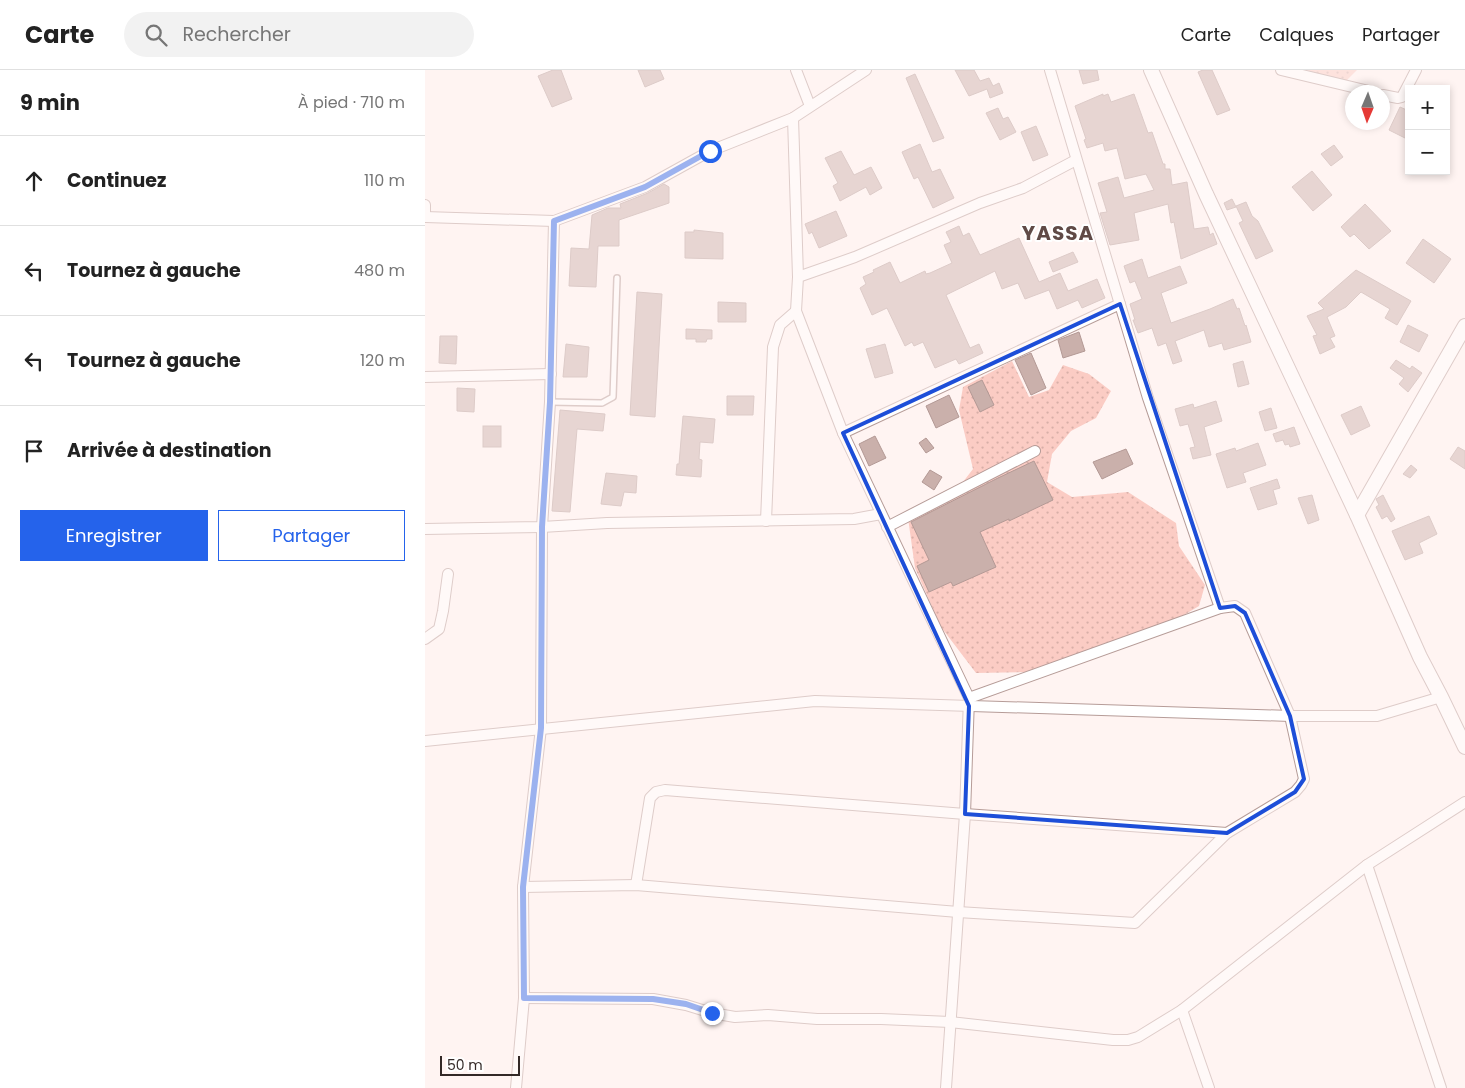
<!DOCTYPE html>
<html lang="fr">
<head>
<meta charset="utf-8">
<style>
  body { margin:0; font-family:Poppins,sans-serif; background:#f2f2f2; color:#222 }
  .controls { position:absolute; right:15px; top:15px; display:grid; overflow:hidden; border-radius:0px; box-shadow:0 2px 8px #0003 }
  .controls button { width:45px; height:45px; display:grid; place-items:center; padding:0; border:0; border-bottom:1px solid #e0e0e0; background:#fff; color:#222; font:25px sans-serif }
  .compass { position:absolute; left:920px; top:15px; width:45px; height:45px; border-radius:50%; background:#fff; box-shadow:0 2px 8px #0003; rotate:182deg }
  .scale { position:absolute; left:15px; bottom:12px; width:80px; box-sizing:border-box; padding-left:5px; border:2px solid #332927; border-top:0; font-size:14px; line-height:18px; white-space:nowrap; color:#332927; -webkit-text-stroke:4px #fff; paint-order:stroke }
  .stop { position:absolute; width:15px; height:15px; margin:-11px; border:4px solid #2563eb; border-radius:50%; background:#fff }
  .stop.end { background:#2563eb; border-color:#fff; box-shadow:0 1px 5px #0008 }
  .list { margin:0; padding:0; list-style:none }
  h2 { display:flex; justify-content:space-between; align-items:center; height:65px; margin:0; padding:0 20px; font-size:21px }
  h2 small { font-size:16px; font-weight:400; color:#767676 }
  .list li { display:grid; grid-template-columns:32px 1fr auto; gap:15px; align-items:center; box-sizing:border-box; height:90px; padding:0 20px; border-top:1px solid #e0e0e0 }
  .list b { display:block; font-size:19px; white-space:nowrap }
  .list em { font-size:16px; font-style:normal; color:#767676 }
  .actions { display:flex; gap:10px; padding:15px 20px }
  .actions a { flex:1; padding:11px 0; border:1px solid #2563eb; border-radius:0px; text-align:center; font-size:18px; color:#2563eb }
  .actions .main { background:#2563eb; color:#fff }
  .icon { flex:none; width:28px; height:28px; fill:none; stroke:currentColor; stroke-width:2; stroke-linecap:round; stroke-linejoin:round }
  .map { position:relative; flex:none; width:1040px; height:1018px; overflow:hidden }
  header { display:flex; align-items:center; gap:30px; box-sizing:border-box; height:70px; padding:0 25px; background:#fff; border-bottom:1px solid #e0e0e0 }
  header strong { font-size:24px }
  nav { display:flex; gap:28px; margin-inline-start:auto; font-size:18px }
  .search { width:350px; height:45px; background:#f2f2f2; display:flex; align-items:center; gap:12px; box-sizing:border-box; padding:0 18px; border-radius:28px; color:#767676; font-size:19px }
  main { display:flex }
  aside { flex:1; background:#fff }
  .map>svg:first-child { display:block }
  .green { fill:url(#green-dots) }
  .building { fill:#cab0ab; stroke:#b39995 }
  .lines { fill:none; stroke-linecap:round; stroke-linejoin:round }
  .lane-casing { stroke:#b69c98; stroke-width:8 }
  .street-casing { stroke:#b69c98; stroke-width:12 }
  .secondary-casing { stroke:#b69c98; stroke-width:16 }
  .lane { stroke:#fff; stroke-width:5 }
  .street { stroke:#fff; stroke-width:10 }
  .secondary { stroke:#fff; stroke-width:14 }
  .route { stroke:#2563eb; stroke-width:6 }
  .marked { fill:none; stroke:#1d4ed8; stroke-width:4; stroke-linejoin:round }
  .labels { text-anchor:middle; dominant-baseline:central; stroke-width:4; stroke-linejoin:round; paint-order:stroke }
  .district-label { font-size:20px; font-weight:bold; letter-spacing:1px; fill:#604a46; stroke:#fff }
</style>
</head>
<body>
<header>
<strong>Carte</strong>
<div class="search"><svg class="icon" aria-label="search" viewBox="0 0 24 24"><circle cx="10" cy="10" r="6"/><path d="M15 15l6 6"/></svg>Rechercher</div>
<nav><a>Carte</a><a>Calques</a><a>Partager</a></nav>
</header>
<main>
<aside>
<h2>9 min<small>À pied · 710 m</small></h2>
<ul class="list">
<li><svg class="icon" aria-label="ahead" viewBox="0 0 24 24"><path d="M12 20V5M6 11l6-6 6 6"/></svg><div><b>Continuez</b></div><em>110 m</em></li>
<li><svg class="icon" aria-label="left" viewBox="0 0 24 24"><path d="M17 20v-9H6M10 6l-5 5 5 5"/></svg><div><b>Tournez à gauche</b></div><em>480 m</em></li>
<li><svg class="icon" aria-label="left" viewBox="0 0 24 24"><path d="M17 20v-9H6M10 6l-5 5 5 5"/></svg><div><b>Tournez à gauche</b></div><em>120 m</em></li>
<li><svg class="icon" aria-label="arrive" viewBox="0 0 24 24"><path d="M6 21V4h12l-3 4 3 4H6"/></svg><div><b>Arrivée à destination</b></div></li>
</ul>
<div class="actions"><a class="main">Enregistrer</a><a>Partager</a></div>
</aside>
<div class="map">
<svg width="1040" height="1018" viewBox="0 0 1040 1018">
  <defs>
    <pattern id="green-dots" width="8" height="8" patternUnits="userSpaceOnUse" patternTransform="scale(1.25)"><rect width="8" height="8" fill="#fbccc4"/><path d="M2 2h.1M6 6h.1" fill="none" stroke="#d8afa8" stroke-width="1.8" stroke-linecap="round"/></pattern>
  </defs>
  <rect width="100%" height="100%" fill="#fff4f2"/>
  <g class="green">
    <polygon points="882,0 932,0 921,11 892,4"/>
    <polygon points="587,291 604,327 624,320 638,295 664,304 686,321 671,348 646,361 627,384 622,412 647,427 703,422 751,453 754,476 780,515 774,536 744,554 609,602 551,603 516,557 490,498 483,448 531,421 548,399 534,340 538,317"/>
  </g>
  <g class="building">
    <polygon points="128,0 136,0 147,29 127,37 113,6"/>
    <polygon points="213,0 235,0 239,9 220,17"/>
    <polygon points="530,0 549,0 555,11 564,8 568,16 574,13 578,23 565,28 562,19 544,26"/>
    <polygon points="654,0 672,0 674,10 658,14"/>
    <polygon points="778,0 787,0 805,40 792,45 773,2"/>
    <polygon points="490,4 519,68 508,72 481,8"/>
    <polygon points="678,24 678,26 683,24 686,32 709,24 723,63 727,62 738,94 740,94 740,99 745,99 747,115 762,112 769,159 783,157 785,165 788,163 792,174 756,189 749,152 746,153 743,134 709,143 714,170 685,175 675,143 682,142 673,113 693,107 699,128 729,120 721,104 700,109 692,78 680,81 678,73 662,78 659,70 661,69 650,36"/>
    <polygon points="975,37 984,41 984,70 964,60"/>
    <polygon points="573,38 578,49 583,47 591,62 575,70 561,43"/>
    <polygon points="611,56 623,85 608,91 596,62"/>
    <polygon points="495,74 507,102 515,99 529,128 508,138 493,107 489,109 477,82"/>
    <polygon points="909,75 918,87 906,96 896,84"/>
    <polygon points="416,81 429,105 446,97 457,118 445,125 441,117 415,131 408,116 413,113 400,88"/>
    <polygon points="887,101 907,125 888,141 867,117"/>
    <polygon points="239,114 244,117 244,133 194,150 194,176 173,176 171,217 144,216 146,178 164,179 167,145 183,138 196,138 195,134 223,123"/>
    <polygon points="807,129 811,137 802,140 799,133"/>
    <polygon points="821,132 827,146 833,151 848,181 831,189 814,153 818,151 811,136"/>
    <polygon points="940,134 966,161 944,179 929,164 925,167 916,157"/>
    <polygon points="411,141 422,166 394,178 387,162 384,164 380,154"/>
    <polygon points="534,156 538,166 544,163 555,185 594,168 614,212 635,203 643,221 672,209 680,228 657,238 653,230 632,239 624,220 600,229 593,213 577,219 570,201 521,225 545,278 554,274 558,283 534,294 531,289 510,298 498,272 489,276 487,272 480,276 462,238 447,245 435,218 441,214 438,207 449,202 448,200 465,192 475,213 500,201 501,204 505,203 527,193 519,175 526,172 521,162"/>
    <polygon points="269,160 298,163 298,189 260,188 260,162 269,162"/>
    <polygon points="998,169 1026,189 1009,213 981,193"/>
    <polygon points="648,182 653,192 628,202 624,192"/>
    <polygon points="717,189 723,208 755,196 762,213 736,223 746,253 785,239 808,229 812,239 814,238 820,256 821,255 826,272 799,280 797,273 784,277 779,260 750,271 757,291 748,294 741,273 733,276 727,258 713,263 708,250 710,250 705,234 717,229 710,211 705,213 699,196"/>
    <polygon points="931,200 986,231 972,255 960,248 965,239 936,222 921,237 902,247 910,266 905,268 910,277 895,284 888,266 892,265 882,246 899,239 893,233"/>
    <polygon points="212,222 237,224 230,347 205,345"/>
    <polygon points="293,232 321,233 321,252 293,252"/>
    <polygon points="983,255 1003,265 994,282 975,272"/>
    <polygon points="261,259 287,260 287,269 282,269 281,272 271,272 271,269 261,269"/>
    <polygon points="654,262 660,281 638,288 633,270"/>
    <polygon points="15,266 32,266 31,294 14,293"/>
    <polygon points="141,274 164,277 162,307 138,307"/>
    <polygon points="460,274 468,303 450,308 441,279"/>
    <polygon points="606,283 621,318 606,325 590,290"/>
    <polygon points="971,290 985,299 987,296 997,303 983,322 974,314 979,308 965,298"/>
    <polygon points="818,291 824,314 813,317 808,294"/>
    <polygon points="557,310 569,335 555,342 543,317"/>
    <polygon points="32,318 50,319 49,342 32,341"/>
    <polygon points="524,325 534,347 511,358 501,336"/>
    <polygon points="302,326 329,326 328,345 302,345"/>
    <polygon points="791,331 797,351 779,357 786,385 768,389 765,378 770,377 763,354 755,356 750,339 768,334 769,338"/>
    <polygon points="936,336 945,356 926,365 916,345"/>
    <polygon points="846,338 852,358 840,361 834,342"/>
    <polygon points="135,340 180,344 178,361 152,359 145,442 127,441"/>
    <polygon points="258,346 290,349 288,373 275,372 274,389 277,390 276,407 251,405 252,394 254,394"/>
    <rect x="58" y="356" width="18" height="21"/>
    <polygon points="869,357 875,374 865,377 864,374 860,375 858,370 851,372 848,364"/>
    <polygon points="450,366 461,388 444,396 434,374"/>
    <polygon points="501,368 509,378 501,383 494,373"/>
    <polygon points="833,373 841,395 818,403 821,412 802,418 791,384 810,378 811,381"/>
    <polygon points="1033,377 1040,381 1040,399 1025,389"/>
    <polygon points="701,379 708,394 677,409 668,392"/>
    <polygon points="609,391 628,430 584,451 584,449 555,462 571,497 528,516 526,512 504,522 492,496 504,490 486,452 573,408"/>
    <polygon points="986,395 992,400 985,408 978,404"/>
    <polygon points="505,400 517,407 509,420 497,412"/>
    <polygon points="181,403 212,406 211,423 199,422 196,436 176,434"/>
    <polygon points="852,409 855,418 848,420 852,434 833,440 825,418"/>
    <polygon points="887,425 894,450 883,454 873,428"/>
    <polygon points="958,425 970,449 966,452 962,446 957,449 951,437 954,435 951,429"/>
    <polygon points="1004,446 1012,464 994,473 998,483 980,490 967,461"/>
  </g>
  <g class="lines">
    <g class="lane-casing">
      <polyline id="lane" points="125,332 177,333 188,327 192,208"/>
    </g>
    <g class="street-casing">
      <g id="street">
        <polyline points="371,0 385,36"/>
        <polyline points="625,0 723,328 795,538"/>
        <polyline points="856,0 948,22"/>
        <polyline points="958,25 973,28 977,27 991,0"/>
        <polyline points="368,48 373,207"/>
        <polyline points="0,135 0,147"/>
        <polyline points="0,147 129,151 220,117 285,81 368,48 441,0"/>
        <polyline points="0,307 126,304"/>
        <polyline points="418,363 695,234"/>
        <polyline points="341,451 348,277 355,255 371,241"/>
        <polyline points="462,457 610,381"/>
        <polyline points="0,459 117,457 182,453 429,449 456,444"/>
        <polyline points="0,569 14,559 18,541 23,504"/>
        <polyline points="0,671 390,631 865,646 952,646 1016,627"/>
        <polyline points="942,795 1016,1018"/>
        <polyline points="211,815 225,728 231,722 240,720 540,744 802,763"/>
        <polyline points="98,817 211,815 533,842 710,853 802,763 870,722 876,715 879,709 865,646 820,543 810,536 795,538 544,628"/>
        <polyline points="99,928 228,929 261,935 287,943 310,947 343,945 392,949 456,949 525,952 688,970 703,970 713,967 757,940 942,795 1040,732"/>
        <polyline points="757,940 784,1018"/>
        <polyline points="91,1018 99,928 98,817 116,658 117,457 125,332 129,151"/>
        <polyline points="521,1018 540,744 544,628 418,363 371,241 373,207 430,187 555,133 598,118 651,90"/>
      </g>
    </g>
    <g class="secondary-casing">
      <g id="secondary">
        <polyline points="726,0 781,124 932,445 995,587 1016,627 1040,677"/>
        <polyline points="932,445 1040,256"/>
      </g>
    </g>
    <use href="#lane" class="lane"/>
    <use href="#street" class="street"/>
    <use href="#secondary" class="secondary"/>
  </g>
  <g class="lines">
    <polyline class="route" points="285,81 220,117 129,151 125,332 117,457 116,658 98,817 99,928 228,929 261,934 287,943"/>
  </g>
  <path d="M0 0H1040V1018H0ZM695,234L795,538L810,536L820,543L865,646L879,709L870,722L802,763L540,744L544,636L418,363Z" fill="#fff4f2" fill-opacity=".55" fill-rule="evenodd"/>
  <path class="marked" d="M695,234L795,538L810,536L820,543L865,646L879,709L870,722L802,763L540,744L544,636L418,363Z"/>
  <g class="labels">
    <g class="district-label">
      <text x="633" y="163">YASSA</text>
    </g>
  </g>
</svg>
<div class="controls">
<button>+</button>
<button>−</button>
</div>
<svg class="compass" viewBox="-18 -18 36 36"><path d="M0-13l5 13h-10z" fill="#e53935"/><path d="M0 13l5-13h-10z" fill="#767676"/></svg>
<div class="scale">50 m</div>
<div class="stop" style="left:285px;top:81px"></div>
<div class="stop end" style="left:287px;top:943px"></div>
</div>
</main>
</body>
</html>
